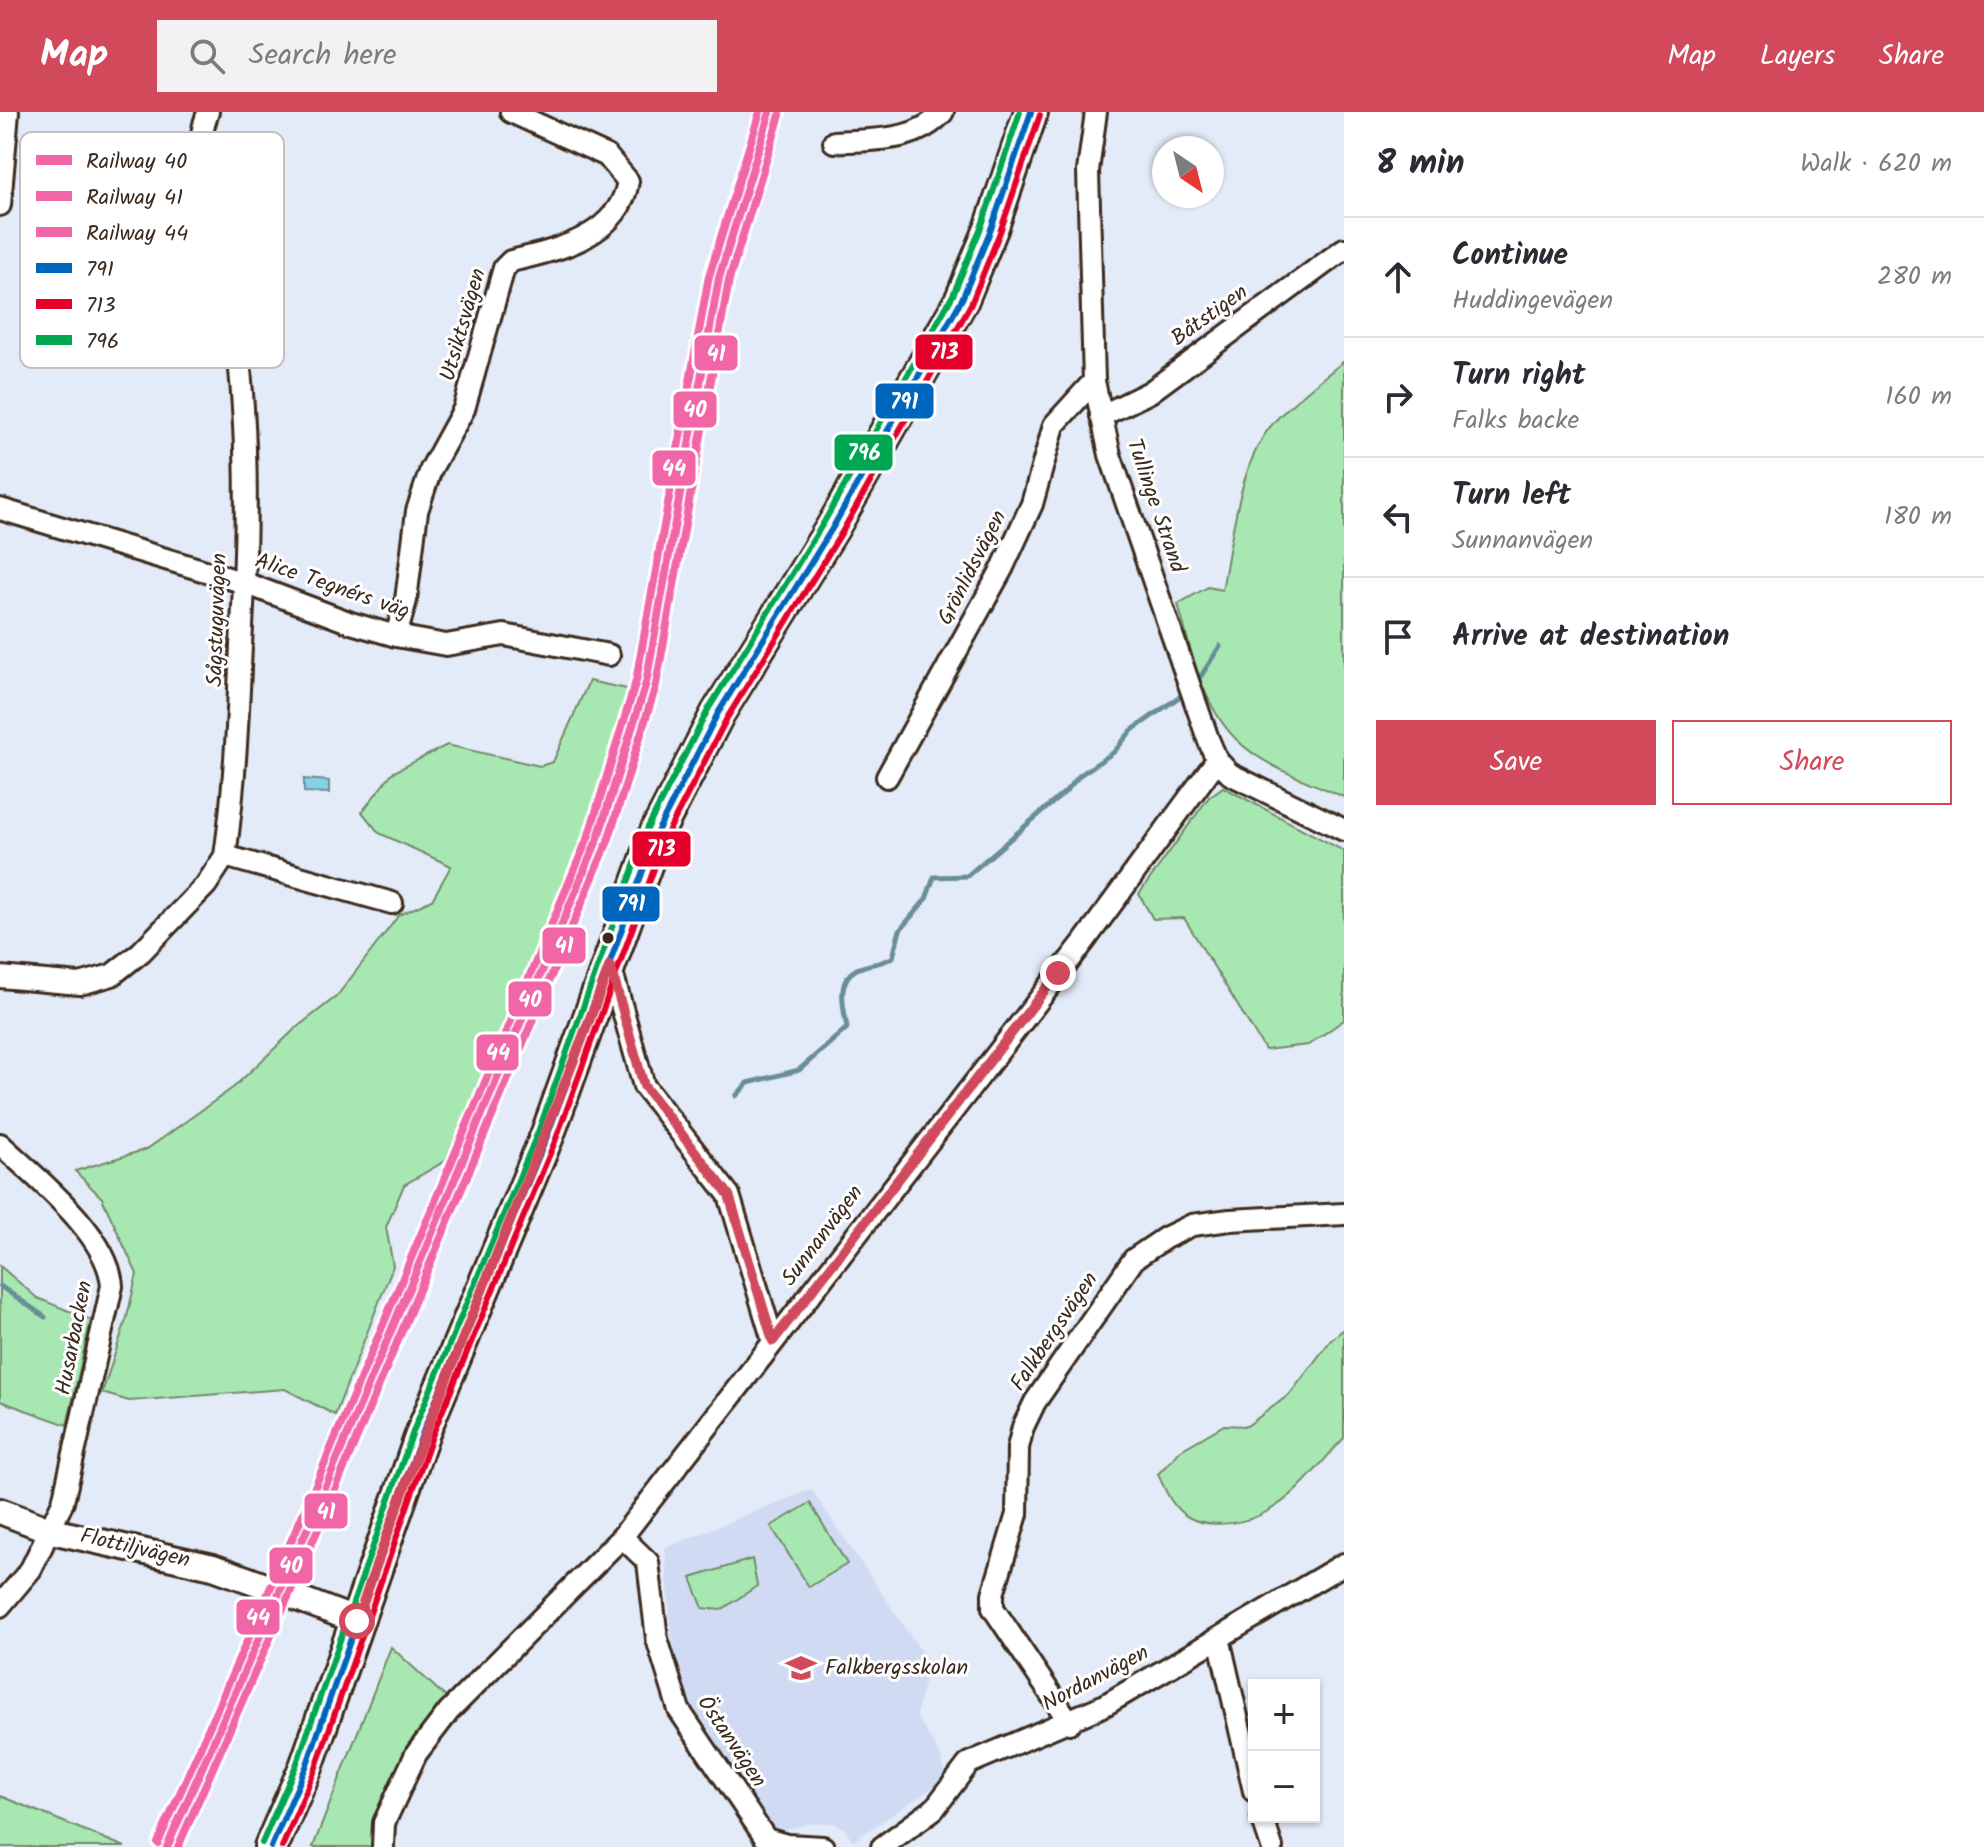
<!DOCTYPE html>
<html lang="en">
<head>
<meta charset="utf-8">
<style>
  body { margin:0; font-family:Kalam,sans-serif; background:#f2f2f3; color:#2b2b33 }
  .controls { position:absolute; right:24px; bottom:24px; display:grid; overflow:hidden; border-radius:0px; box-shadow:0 2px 6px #0004 }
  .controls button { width:72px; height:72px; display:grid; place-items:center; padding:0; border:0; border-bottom:2px solid #e1e1e2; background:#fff; color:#2b2b33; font:40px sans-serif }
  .compass { position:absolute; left:1152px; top:24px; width:72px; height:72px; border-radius:50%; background:#fff; box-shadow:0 2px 6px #0004; rotate:145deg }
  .stop { position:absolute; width:24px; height:24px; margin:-18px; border:6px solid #d1495b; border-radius:50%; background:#fff }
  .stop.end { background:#d1495b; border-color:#fff; box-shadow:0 2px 8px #0008 }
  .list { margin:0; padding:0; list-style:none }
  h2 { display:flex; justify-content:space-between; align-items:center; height:104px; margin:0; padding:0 32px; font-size:34px }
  h2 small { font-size:26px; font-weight:400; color:#7c7c81 }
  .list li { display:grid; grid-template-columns:52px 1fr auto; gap:24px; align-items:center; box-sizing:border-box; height:120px; padding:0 32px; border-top:2px solid #e1e1e2 }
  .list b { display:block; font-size:30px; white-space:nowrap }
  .list p { margin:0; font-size:26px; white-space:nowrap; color:#7c7c81 }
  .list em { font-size:26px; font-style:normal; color:#7c7c81 }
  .actions { display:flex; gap:16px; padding:24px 32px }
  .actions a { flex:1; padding:18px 0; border:2px solid #d1495b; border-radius:0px; text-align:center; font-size:28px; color:#d1495b }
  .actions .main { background:#d1495b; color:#fff }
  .icon { flex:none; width:44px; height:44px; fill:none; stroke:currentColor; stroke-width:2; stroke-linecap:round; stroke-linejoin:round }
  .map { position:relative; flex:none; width:1344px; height:1735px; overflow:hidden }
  header { display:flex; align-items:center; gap:48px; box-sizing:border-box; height:112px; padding:0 40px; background:#d1495b; color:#fff }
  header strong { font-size:38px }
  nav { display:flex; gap:44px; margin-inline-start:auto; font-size:28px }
  .search { width:560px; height:72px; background:#f2f2f3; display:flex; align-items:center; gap:20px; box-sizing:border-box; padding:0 28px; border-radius:0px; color:#7c7c81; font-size:30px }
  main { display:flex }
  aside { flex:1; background:#fff }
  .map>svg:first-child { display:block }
  .built { fill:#d0dbf3 }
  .green { fill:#a7e8b2; stroke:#718968; stroke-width:2 }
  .water { fill:#87d1e7; stroke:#698e97; stroke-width:2 }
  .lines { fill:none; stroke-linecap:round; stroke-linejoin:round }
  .stream { stroke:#698e97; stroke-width:5 }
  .minor-casing { stroke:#3b2a1e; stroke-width:26 }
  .tertiary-casing { stroke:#3b2a1e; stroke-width:30 }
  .primary-casing { stroke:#3b2a1e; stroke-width:38 }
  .minor { stroke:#fff; stroke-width:20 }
  .tertiary { stroke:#fff; stroke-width:24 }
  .primary { stroke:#fff; stroke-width:32 }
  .bus-1-casing { stroke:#fff; stroke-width:12 }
  .bus-2-casing { stroke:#fff; stroke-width:12 }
  .bus-3-casing { stroke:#fff; stroke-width:12 }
  .bus-1 { stroke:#0065bd; stroke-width:6 }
  .bus-2 { stroke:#e4002b; stroke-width:6 }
  .bus-3 { stroke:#00a651; stroke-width:6 }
  .rail-1-casing { stroke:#fff; stroke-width:14 }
  .rail-2-casing { stroke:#fff; stroke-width:14 }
  .rail-3-casing { stroke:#fff; stroke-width:14 }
  .rail-1 { stroke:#f166a7; stroke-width:8 }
  .rail-2 { stroke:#f166a7; stroke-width:8 }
  .rail-3 { stroke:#f166a7; stroke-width:8 }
  .route { stroke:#d1495b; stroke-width:10 }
  .bus-dot { fill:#3b2a1e; stroke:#fff; stroke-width:3 }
  .labels { text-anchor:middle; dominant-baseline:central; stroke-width:6; stroke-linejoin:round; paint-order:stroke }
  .street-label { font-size:22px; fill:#3b2a1e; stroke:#fff }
  .poi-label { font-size:22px; fill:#3b2a1e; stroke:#fff; text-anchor:start }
  .key { fill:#fff; stroke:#c4bfbc; stroke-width:2 }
  .key-label { font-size:22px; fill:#3b2a1e }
  .line-badge { stroke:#fff; stroke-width:3 }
  .badge-label { font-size:22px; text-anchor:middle; font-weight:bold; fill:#fff }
</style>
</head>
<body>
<header>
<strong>Map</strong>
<div class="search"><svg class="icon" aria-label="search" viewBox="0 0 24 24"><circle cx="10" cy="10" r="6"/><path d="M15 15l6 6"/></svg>Search here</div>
<nav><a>Map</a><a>Layers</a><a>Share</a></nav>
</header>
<main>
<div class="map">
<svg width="1344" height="1735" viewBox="0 0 1344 1735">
  <rect width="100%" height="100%" fill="#e3eaf8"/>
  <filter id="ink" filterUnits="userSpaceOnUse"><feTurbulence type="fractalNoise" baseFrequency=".0125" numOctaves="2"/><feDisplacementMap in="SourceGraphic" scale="16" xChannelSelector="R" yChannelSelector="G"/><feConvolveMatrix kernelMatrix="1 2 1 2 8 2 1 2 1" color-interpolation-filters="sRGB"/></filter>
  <g filter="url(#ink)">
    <polygon class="built" points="811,1377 929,1551 916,1604 940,1642 947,1666 853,1729 844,1716 834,1711 809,1712 774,1721 682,1579 673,1543 665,1436"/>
    <g class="green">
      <path d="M1344,249V685C1309,669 1263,655 1236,627C1201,592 1191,538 1178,492L1208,475L1222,478C1232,428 1239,348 1275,309C1295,287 1321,268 1344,249Z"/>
      <polygon points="589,569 632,578 585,729 445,1049 404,1073 386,1115 393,1154 335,1303 285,1277 129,1289 102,1281 127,1205 137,1162 102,1086 75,1059 147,1037 234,975 296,916 337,884 399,803 432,788 451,754 379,721 362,700 392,661 447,633 540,654 553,650"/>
      <polygon points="1223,675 1344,739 1344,908 1308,933 1265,938 1184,806 1153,807 1139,782 1209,685"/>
      <polygon points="0,1154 37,1186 91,1208 67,1313 0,1289"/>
      <path d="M1344,1217V1326C1321,1350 1298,1383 1268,1399C1248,1411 1212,1417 1190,1406C1173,1398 1165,1378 1158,1362L1181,1338L1224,1313L1247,1314L1290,1282L1331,1228Z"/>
      <polygon points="810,1391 847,1452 809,1475 771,1414"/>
      <polygon points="752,1447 757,1474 721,1498 703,1496 691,1466"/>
      <path d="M391,1535L449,1588C409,1633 379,1673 374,1735H313Z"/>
      <polygon points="0,1684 125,1735 0,1735"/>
    </g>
    <polygon class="water" points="304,667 329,669 329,681 304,680"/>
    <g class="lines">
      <g class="stream">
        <polyline points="1201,564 1220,534"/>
        <path d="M736,984L748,971L799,958L847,916C844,897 835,868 857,857C869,851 881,853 893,845L900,818L926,787L934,765L967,764L1065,680L1080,663L1114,640L1131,619L1179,585"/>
        <polyline points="0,1174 45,1205"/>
      </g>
      <g class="minor-casing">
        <g id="minor">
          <polyline points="1096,0 1088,59 1094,269 1110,343 1208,627 1217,648 1230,662 1344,718"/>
          <path d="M834,30C873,27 916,31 943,0"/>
          <polyline points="0,93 8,0"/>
          <polyline points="1101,304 1150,280 1344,137"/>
          <polyline points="0,397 245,471 351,511 396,524 446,533 504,523 609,543"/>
          <path d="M396,524L406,488L417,399L431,357L464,297L504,156L511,149C558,138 620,124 628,69L607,44L511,0"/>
          <polyline points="887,665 1002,457 1032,392 1054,313 1094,269"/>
          <polyline points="225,744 392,791"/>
          <polyline points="610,853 644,974 729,1083 773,1229"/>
          <path d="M0,865L80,872L112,863L141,840L206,773L225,744C235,674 238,603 241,533C248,413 250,295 229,176C219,117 185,60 208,0"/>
          <path d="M0,1032C36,1066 109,1123 112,1174L63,1390L31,1457L0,1494"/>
          <polyline points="622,1425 648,1450 657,1527 679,1598 766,1727 787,1733 823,1735"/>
          <polyline points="1219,1526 1254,1679"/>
          <polyline points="1070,1611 993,1496 993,1482 1017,1402 1018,1336 1023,1315 1035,1290 1134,1147 1165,1126 1192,1113 1230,1108 1344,1102"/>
          <polyline points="1262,1705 1272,1735"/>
          <polyline points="383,1735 384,1711 416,1642 449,1599 622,1425 1083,831 1217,648"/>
          <polyline points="882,1735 934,1697 969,1651 1105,1593 1344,1452"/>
        </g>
      </g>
      <g class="tertiary-casing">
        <g id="tertiary">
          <polyline points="0,1399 52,1419 213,1455 271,1476"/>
          <polyline points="297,1486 357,1509"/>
        </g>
      </g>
      <g class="primary-casing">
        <polyline id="primary" points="271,1735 306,1655 423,1320 547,1024 657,720 718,601 833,415 962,187 991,117 1031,0"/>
      </g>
      <use href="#minor" class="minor"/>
      <use href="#tertiary" class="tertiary"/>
      <use href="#primary" class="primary"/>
      <g class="bus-1-casing">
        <polyline id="bus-1" points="271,1735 306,1655 423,1320 547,1024 657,720 718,601 833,415 962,187 991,117 1031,0"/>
      </g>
      <g class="bus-2-casing">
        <polyline id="bus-2" points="282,1735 315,1658 432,1324 556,1027 666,724 727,606 842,420 971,192 1000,120 1040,3"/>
      </g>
      <g class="bus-3-casing">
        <polyline id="bus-3" points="262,1731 297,1651 414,1317 538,1020 648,715 709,596 824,410 953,183 982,113 1020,0"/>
      </g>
      <use href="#bus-1" class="bus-1"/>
      <use href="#bus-2" class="bus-2"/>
      <use href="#bus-3" class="bus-3"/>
      <g class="rail-1-casing">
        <polyline id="rail-1" points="167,1735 320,1388 598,726 646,571 719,166 770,0"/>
      </g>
      <g class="rail-2-casing">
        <polyline id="rail-2" points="178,1735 329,1392 608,729 656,573 729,168 780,3"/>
      </g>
      <g class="rail-3-casing">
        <polyline id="rail-3" points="158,1731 311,1384 589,723 636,569 709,164 760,0"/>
      </g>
      <use href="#rail-1" class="rail-1"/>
      <use href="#rail-2" class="rail-2"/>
      <use href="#rail-3" class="rail-3"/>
    </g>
  </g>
  <g class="lines" filter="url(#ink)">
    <path class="route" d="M357,1509C432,1287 529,1073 610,853L644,974L729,1083L773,1229L1058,861"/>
  </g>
  <defs>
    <g id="school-bare" transform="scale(2.4)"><path d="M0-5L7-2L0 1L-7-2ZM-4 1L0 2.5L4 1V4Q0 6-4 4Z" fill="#d1495b" stroke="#fff" stroke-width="2.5" paint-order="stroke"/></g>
  </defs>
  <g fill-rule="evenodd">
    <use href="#school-bare" x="801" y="1556"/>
  </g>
  <circle class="bus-dot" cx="608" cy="826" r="7"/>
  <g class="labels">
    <g class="street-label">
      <text transform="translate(1210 204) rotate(-36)">Båtstigen</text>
      <text transform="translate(464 213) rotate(-74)">Utsiktsvägen</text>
      <text transform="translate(1155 394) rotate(71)">Tullinge Strand</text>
      <text transform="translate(973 456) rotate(-63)">Grönlidsvägen</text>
      <text transform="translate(332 475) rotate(19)">Alice Tegnérs väg</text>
      <text transform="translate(218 508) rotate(-88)">Sågstuguvägen</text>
      <text transform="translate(823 1124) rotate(-53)">Sunnanvägen</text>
      <text transform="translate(1055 1220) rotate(-56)">Falkbergsvägen</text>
      <text transform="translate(75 1226) rotate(-79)">Husarbacken</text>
      <text transform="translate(135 1437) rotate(13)">Flottiljvägen</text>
      <text transform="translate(1096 1567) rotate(-28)">Nordanvägen</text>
      <text transform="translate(731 1630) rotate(56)">Östanvägen</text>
    </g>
    <g class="poi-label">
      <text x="825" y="1556">Falkbergsskolan</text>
    </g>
  </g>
  <rect x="20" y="20" width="264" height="236" rx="12" class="key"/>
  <rect x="36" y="43" width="36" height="10" fill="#f166a7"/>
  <rect x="36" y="79" width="36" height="10" fill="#f166a7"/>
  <rect x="36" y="115" width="36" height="10" fill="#f166a7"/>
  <rect x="36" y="151" width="36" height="10" fill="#0065bd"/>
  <rect x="36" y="187" width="36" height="10" fill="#e4002b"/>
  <rect x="36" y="223" width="36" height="10" fill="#00a651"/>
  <g class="key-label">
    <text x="86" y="56">Railway 40</text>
    <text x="86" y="92">Railway 41</text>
    <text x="86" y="128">Railway 44</text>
    <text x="86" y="164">791</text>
    <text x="86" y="200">713</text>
    <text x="86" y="236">796</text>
  </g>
  <g class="line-badge">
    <rect x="914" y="221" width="60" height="38" rx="8" fill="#e4002b"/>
    <rect x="693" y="222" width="46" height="38" rx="8" fill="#f166a7"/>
    <rect x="874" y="270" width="61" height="38" rx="8" fill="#0065bd"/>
    <rect x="672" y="278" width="46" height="39" rx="8" fill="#f166a7"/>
    <rect x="833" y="321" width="61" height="39" rx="8" fill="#00a651"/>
    <rect x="651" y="337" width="46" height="38" rx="8" fill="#f166a7"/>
    <rect x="631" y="718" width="61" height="38" rx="8" fill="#e4002b"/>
    <rect x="601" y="773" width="60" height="38" rx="8" fill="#0065bd"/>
    <rect x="541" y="814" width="46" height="39" rx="8" fill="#f166a7"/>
    <rect x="507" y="868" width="46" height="38" rx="8" fill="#f166a7"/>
    <rect x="475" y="921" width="45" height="39" rx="8" fill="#f166a7"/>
    <rect x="303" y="1380" width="46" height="38" rx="8" fill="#f166a7"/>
    <rect x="268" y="1434" width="46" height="39" rx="8" fill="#f166a7"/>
    <rect x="235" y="1486" width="46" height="38" rx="8" fill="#f166a7"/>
  </g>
  <g class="badge-label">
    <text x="944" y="247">713</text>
    <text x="716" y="249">41</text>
    <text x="904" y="297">791</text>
    <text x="695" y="305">40</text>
    <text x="864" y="348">796</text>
    <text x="674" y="364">44</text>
    <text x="661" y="744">713</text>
    <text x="631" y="799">791</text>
    <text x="564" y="841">41</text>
    <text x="530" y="895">40</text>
    <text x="498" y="948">44</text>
    <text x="326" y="1407">41</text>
    <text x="291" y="1461">40</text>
    <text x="258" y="1513">44</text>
  </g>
</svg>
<div class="controls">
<button>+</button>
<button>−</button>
</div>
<svg class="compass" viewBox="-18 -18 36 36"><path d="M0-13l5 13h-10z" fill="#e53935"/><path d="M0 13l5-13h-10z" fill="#7c7c81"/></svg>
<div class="stop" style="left:357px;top:1509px"></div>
<div class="stop end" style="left:1058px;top:861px"></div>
</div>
<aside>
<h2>8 min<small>Walk · 620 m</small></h2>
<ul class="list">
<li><svg class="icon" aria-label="ahead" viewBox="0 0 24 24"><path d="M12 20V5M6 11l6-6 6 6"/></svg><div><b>Continue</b><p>Huddingevägen</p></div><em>280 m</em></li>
<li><svg class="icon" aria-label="right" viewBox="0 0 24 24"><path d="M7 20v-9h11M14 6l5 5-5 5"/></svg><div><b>Turn right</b><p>Falks backe</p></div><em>160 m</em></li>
<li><svg class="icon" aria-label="left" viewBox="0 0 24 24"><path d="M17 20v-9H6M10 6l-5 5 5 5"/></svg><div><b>Turn left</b><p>Sunnanvägen</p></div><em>180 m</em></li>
<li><svg class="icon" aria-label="arrive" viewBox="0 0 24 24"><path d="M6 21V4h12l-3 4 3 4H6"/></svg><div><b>Arrive at destination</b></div></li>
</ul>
<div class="actions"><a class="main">Save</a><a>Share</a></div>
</aside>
</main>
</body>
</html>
